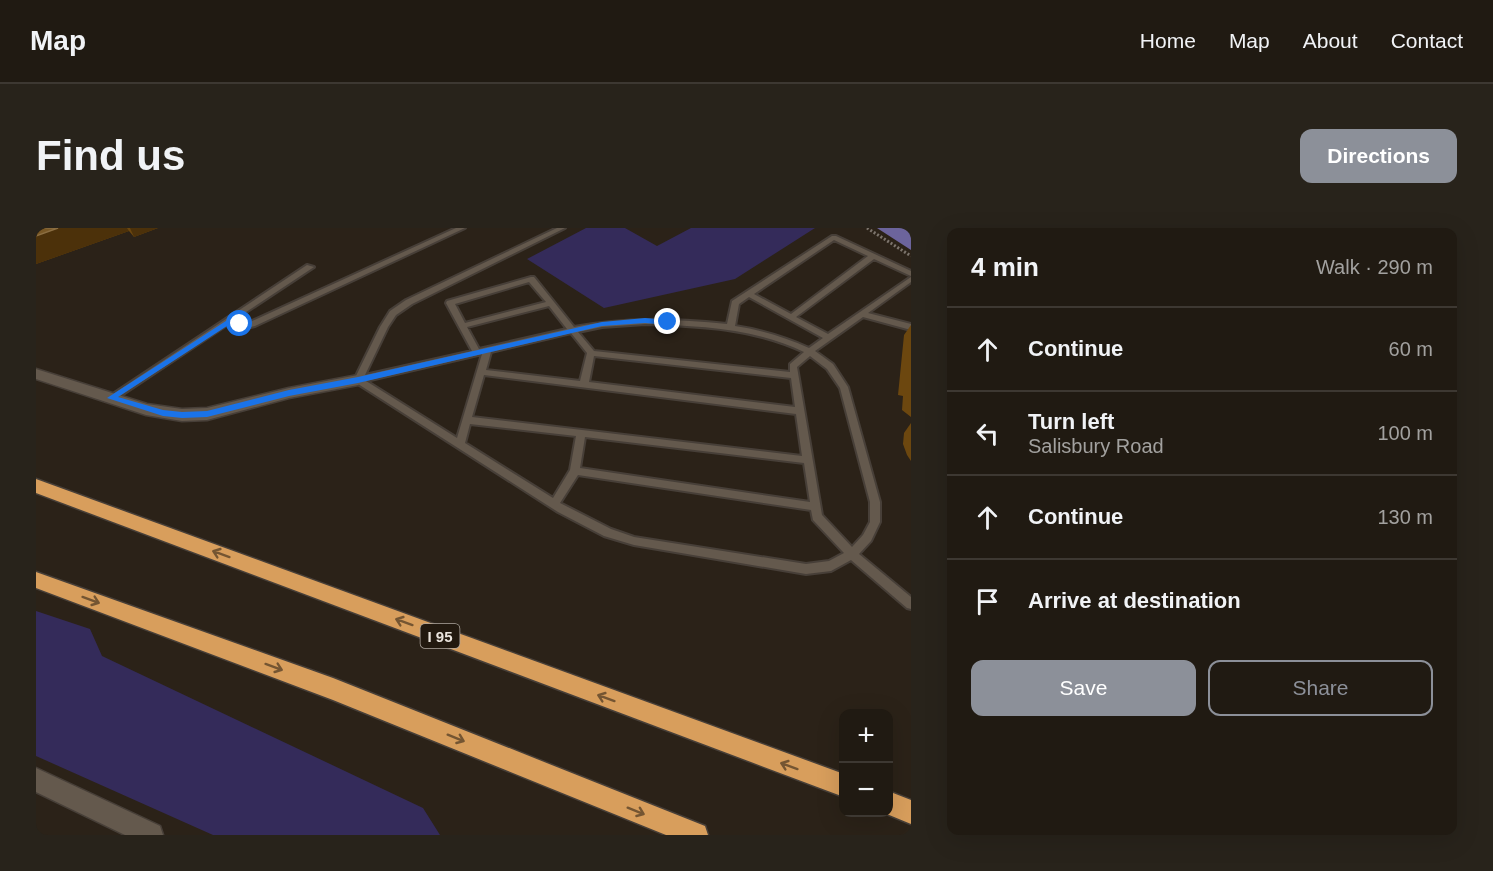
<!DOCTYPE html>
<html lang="en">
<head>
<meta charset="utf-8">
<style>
  body { margin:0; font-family:Helvetica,sans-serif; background:#28231b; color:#f1f3f6 }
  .controls { position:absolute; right:18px; bottom:18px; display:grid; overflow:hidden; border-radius:12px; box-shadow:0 6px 24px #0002 }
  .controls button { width:54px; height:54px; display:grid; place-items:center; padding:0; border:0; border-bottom:2px solid #3d3832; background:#201a12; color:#f1f3f6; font:30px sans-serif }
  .stop { position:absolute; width:18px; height:18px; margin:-14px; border:4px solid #1a73e8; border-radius:50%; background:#fff }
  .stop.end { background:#1a73e8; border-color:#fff; box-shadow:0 2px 6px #0008 }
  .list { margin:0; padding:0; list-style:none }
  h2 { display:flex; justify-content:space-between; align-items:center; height:78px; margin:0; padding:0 24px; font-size:26px }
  h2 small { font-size:20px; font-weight:400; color:#a2a19f }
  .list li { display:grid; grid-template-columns:39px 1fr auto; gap:18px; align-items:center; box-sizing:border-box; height:84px; padding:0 24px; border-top:2px solid #3d3832 }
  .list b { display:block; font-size:22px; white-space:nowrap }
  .list p { margin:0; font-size:20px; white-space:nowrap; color:#a2a19f }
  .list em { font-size:20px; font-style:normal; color:#a2a19f }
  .actions { display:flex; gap:12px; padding:18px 24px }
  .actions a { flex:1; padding:14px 0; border:2px solid #8c9099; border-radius:12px; text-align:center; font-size:21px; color:#8c9099 }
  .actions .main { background:#8c9099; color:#fff }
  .icon { flex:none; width:33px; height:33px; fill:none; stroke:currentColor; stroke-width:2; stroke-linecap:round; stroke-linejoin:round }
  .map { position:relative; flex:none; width:875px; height:607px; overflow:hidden; border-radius:12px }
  header { display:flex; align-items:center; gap:36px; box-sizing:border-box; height:84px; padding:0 30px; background:#201a12; border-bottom:2px solid #3d3832 }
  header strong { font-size:28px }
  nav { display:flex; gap:33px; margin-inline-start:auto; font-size:21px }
  .intro { display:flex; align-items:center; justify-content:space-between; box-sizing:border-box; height:144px; padding:0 36px }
  h1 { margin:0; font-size:42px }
  .button { padding:15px 27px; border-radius:12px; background:#8c9099; color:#fff; font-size:21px; font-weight:700 }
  main { display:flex; gap:36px; padding:0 36px }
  aside { flex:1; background:#201a12; border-radius:12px; box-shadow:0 6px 24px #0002 }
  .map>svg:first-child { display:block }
  .green { fill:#342b5a }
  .water { fill:#6c649c }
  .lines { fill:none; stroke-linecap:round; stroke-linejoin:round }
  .lane-casing { stroke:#473f38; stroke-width:4 }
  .street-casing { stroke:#473f38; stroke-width:3 }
  .highway-casing { stroke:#473f38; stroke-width:3 }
  .path { stroke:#7c746c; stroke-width:3; stroke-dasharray:2 2; stroke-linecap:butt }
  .lane { fill:#64594d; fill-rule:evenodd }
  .street { fill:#64594d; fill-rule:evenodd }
  .highway { fill:#d89e5c; fill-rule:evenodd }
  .wall { fill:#6c470f }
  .shaded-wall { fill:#4c310a }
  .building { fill:#795826; stroke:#8b6e42; stroke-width:1.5 }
  .oneway { stroke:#745532 }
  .route { fill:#1a73e8 }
  .labels { text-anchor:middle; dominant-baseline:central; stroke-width:6; stroke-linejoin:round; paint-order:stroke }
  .shield { fill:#22190f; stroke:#aea79f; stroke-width:1.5 }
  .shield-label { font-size:15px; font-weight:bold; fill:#eae4dd }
</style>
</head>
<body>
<header>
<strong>Map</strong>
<nav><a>Home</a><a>Map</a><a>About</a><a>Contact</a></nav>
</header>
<div class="intro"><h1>Find us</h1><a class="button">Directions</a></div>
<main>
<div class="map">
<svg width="875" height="607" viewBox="0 0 875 607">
  <rect width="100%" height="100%" fill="#2b2218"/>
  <g class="green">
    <polygon points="550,0 589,0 621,18 655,0 779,0 699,51 568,80 491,31"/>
    <polygon points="0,383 54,401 66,428 387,580 404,607 177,607 0,528"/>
  </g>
  <polygon class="water" points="841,0 875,0 875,22"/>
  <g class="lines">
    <g class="lane-casing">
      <g id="lane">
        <polygon points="420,0 429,0 219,98 210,100 192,96 78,172 75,173 71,170 271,37 278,39 198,92 214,94"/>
        <path d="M521,0H529L376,76L360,87L352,99L329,147L436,123L410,75L411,73L495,49H498L538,99C590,89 639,91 691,96L696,73L796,8H800L875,43V48L838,31L760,89L792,106L875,49V54L832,85L875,96V102L827,89L779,123L797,136L812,159L844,274V294L835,313L823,326L875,369V381L871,380L815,332L795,343L770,346L598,317L568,308L522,284L319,154L318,152L344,99L354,83L370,72ZM798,12L832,28L755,86L718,66ZM493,54L510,74L429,95L419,76ZM713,69L787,110L773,120C749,109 725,102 699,98L703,76ZM513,78L531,101L443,121L431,99ZM609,96C665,98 717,100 768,124L754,136V144L558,123L542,104L566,99ZM535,105L551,125L544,153L450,142L455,124ZM446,126L421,210L330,153ZM558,128L755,150L759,179L553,154ZM774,128L791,141L804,160L834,274V294L827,307L816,319L786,287L761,139ZM448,147L760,186L766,228L436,189ZM434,196L540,208L534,242L517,270L429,215ZM549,209L768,235L774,274L544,240ZM542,247L775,282L777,292L808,325L793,333L770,336L598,309L575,301L524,275Z"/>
      </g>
    </g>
    <g class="street-casing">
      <g id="street">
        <polygon points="0,141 111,176 146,181 171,180 253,160 322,147 329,152 322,157 253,170 171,192 146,193 110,187 0,151"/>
        <polygon points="0,540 124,598 127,607 89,607 0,564"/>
      </g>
    </g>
    <g class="highway-casing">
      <g id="highway">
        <polygon points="0,251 808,546 808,569 0,265"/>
        <polygon points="0,344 297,450 669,598 672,607 630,607 297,472 0,360"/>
        <polygon points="852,563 875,572 875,596 846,584 852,584"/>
      </g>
    </g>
    <polyline class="path" points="831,0 875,28"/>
    <use href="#lane" class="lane"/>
    <use href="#street" class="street"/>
    <use href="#highway" class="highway"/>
  </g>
  <g class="wall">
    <polygon points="0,0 122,0 98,9 93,3 0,36"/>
    <polygon points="875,97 875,189 866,182 867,168 862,167 868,107"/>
    <polygon points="875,195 875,233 871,227 867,216 868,205"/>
  </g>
  <g class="shaded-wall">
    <polygon points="22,0 91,0 93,3 0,36 0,8"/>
    <polygon points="94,0 122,0 98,9"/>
  </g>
  <polygon class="building" points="0,0 22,0 0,8"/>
  <defs><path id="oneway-shaft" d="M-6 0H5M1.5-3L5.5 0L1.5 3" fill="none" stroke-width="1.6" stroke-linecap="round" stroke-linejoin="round" transform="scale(1.5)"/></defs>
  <g class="oneway">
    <use href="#oneway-shaft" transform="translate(185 326) rotate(-160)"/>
    <use href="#oneway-shaft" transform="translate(55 372) rotate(20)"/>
    <use href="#oneway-shaft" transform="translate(368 394) rotate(-160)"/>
    <use href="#oneway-shaft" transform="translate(238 439) rotate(20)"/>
    <use href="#oneway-shaft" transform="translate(570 470) rotate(-160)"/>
    <use href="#oneway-shaft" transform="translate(420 510) rotate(22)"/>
    <use href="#oneway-shaft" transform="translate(753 538) rotate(-160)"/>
    <use href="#oneway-shaft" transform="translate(600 583) rotate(22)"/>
  </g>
  <polygon class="route" points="609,90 632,92 636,94 632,97 609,95 566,98 322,155 253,168 171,189 146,190 127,188 71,170 193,91 208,96 204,99 194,96 82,169 127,182 146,184 171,183 253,162 322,149 566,94"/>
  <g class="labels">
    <rect class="shield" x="384.5" y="396" width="39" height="24" rx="4.5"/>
    <g class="shield-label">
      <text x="404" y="408">I 95</text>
    </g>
  </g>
</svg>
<div class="controls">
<button>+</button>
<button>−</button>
</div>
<div class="stop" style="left:204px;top:96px"></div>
<div class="stop end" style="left:632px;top:94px"></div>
</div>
<aside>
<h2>4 min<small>Walk · 290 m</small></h2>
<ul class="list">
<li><svg class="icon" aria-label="ahead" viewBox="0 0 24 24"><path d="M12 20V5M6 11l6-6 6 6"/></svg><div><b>Continue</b></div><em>60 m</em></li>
<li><svg class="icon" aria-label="left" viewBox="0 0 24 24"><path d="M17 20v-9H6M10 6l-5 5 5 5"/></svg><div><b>Turn left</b><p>Salisbury Road</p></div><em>100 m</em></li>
<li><svg class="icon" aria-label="ahead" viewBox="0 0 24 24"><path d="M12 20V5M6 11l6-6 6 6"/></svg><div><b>Continue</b></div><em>130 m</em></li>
<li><svg class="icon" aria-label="arrive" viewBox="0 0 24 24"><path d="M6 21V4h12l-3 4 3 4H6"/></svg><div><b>Arrive at destination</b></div></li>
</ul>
<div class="actions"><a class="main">Save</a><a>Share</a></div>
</aside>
</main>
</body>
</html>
